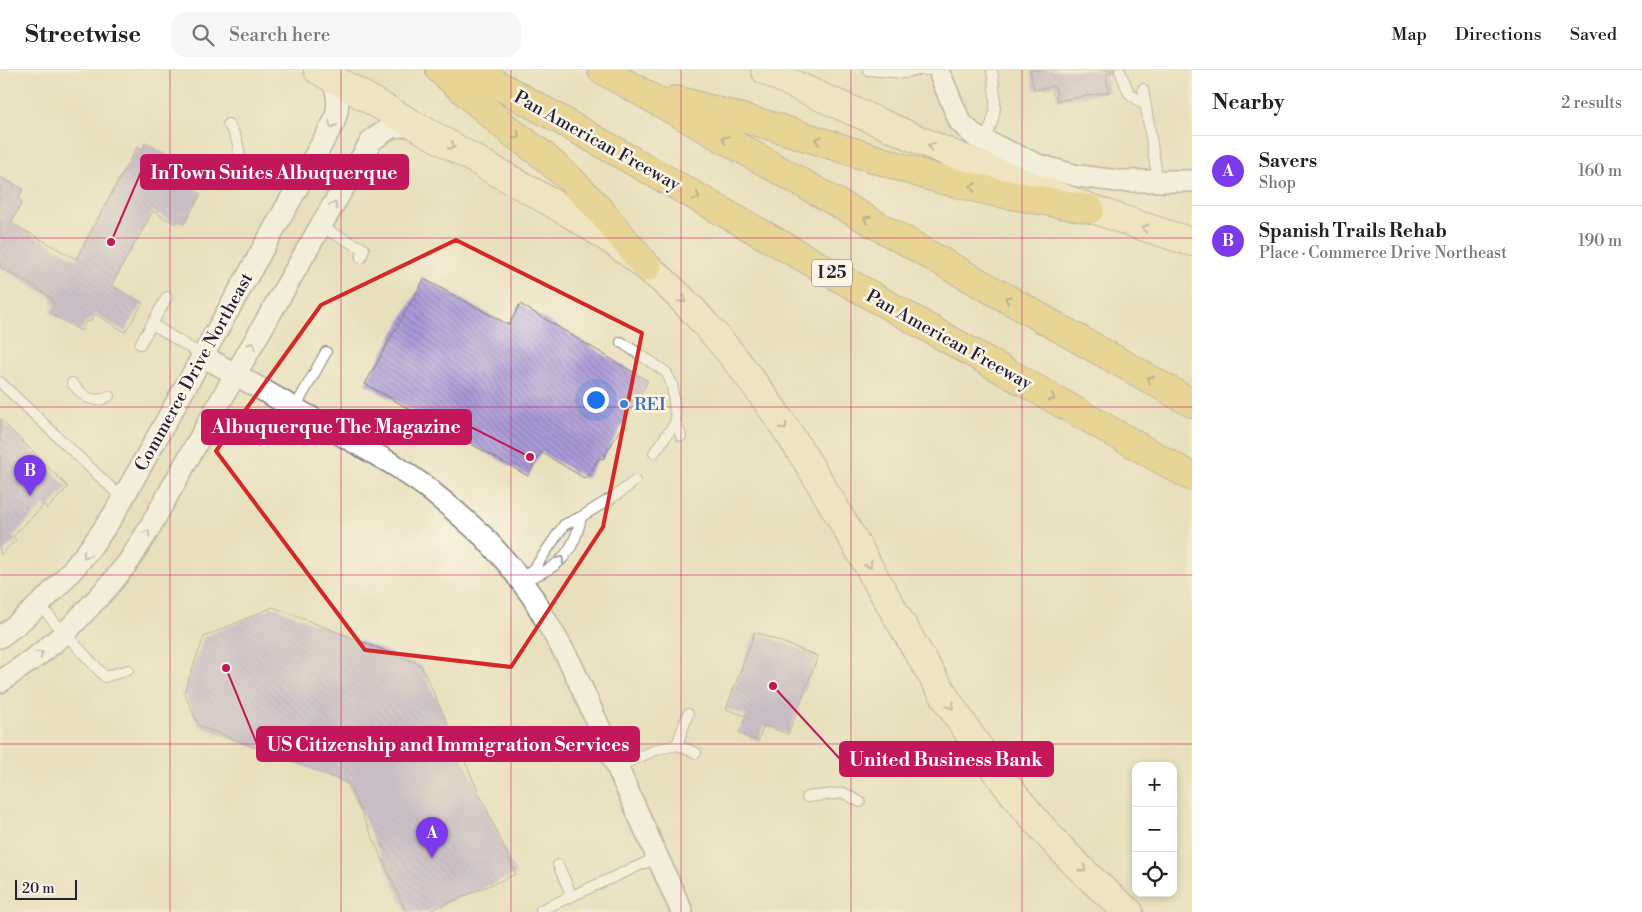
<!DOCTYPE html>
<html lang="en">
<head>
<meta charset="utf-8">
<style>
  body { margin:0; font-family:"Libre Bodoni",serif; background:#f6f6f6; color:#222 }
  .controls { position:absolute; right:15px; bottom:15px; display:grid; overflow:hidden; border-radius:10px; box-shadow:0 2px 8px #0003 }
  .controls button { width:45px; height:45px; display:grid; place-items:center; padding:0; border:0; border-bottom:1px solid #e0e0e0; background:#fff; color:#222; font:25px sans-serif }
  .scale { position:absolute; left:15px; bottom:12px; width:62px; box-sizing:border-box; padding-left:5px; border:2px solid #22223b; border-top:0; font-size:14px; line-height:18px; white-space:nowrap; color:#22223b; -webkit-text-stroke:4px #fcf5e5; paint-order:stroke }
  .you { position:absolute; left:595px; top:329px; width:18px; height:18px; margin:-12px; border:4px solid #fff; border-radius:50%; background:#1a73e8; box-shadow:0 0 0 8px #1a73e833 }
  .badge { display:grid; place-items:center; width:32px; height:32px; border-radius:50%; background:#7c3aed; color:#fff; font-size:16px; font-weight:700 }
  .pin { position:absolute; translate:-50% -41px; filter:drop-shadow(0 1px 2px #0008) }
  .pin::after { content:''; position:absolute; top:26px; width:18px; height:15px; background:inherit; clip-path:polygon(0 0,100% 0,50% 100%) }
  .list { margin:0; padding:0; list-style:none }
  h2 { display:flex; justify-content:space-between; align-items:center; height:65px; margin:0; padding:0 20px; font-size:21px }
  h2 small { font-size:16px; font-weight:400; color:#767676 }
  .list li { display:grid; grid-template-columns:32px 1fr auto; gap:15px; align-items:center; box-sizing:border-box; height:70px; padding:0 20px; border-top:1px solid #e0e0e0 }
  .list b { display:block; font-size:19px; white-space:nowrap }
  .list p { margin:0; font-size:16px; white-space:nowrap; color:#767676 }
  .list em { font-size:16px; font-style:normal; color:#767676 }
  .icon { flex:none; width:28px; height:28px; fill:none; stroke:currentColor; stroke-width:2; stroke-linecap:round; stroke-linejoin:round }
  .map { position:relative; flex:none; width:1192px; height:842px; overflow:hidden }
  header { display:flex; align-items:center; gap:30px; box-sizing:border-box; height:70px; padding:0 25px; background:#fff; border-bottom:1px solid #e0e0e0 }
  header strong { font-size:24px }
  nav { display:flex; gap:28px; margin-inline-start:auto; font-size:18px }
  .search { width:350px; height:45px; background:#f6f6f6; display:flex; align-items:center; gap:12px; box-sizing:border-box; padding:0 18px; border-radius:15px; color:#767676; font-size:19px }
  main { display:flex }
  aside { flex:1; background:#fff }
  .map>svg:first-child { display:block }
  .building { fill:url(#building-back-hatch) }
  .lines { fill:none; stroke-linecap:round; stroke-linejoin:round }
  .service-casing { stroke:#85817c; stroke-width:12 }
  .minor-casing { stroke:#85817c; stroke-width:24 }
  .secondary-casing { stroke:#85817c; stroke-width:30 }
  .motorway-casing { stroke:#85817c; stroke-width:30 }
  .service { stroke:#fff; stroke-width:10 }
  .minor { stroke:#fff; stroke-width:21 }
  .secondary { stroke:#f6e9c3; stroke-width:28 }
  .motorway { stroke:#e9c769; stroke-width:28 }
  .oneway { stroke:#9c9ca7 }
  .oneway2 { stroke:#867452 }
  .oneway3 { stroke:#978f86 }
  .marked { fill:none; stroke:#d62828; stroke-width:4; stroke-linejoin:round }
  .grid { fill:none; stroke:#c2185b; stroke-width:1; stroke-opacity:0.55 }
  .shop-dot { fill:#3f7fe0; stroke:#fcf5e5; stroke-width:2 }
  .labels { text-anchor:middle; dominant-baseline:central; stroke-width:5; stroke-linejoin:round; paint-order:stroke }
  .shield { fill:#fcf5e5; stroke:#63616e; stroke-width:1 }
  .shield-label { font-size:16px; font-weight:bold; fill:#22223b }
  .street-label { font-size:18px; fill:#22223b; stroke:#fcf5e5 }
  .shop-label { font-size:18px; fill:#366cbe; stroke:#fcf5e5; text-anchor:start }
  .leader { fill:none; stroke:#c2185b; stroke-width:2 }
  .callout-dot { fill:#c2185b; stroke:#fcf5e5; stroke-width:2 }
  .callout { fill:#c2185b; stroke:#c2185b; stroke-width:2 }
  .callout-label { font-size:19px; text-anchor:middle; font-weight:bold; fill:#fff }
</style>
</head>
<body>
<header>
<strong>Streetwise</strong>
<div class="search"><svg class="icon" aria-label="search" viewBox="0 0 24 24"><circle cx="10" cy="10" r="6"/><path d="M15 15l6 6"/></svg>Search here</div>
<nav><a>Map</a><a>Directions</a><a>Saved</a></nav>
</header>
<main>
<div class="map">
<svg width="1192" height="842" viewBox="0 0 1192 842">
  <defs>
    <pattern id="building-back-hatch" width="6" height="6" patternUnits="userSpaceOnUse" patternTransform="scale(1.25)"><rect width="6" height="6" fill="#aa9ad8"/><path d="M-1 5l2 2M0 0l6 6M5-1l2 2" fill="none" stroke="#8a7db0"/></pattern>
  </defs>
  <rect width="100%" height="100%" fill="#fcf5e5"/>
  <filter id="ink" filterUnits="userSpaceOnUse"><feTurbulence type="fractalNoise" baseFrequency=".02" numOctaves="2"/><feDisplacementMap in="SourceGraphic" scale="10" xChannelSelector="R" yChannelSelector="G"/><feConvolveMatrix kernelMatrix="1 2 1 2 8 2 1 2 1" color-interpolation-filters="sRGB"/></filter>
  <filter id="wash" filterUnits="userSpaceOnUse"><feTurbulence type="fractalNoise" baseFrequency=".0096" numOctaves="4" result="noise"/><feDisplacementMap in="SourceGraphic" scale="20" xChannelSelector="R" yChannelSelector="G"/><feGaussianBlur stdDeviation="1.12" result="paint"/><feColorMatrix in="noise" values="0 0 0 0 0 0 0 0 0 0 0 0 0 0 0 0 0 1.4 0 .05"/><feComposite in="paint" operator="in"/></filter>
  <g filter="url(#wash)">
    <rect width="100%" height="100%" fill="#e8e0bc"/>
    <g id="blocks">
      <g class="building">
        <polygon points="1030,0 1122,0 1122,1 1106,4 1109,22 1057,31 1055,16 1034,20"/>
        <polygon points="145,73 175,88 168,100 194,116 192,118 201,124 184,154 177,150 175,154 153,141 111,216 143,233 125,262 95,244 90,252 86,251 81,261 50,243 55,234 51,232 53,228 0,197 0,107 23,119 18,129 22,132 11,153 76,189 137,77 142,80"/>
        <polygon points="424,209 509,255 520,234 648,311 603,389 599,388 586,409 541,382 528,406 365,314"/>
        <polygon points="0,349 68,417 47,439 44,435 13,466 16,470 0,485"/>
        <polygon points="273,537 421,595 516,804 427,842 406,842 348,713 199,656 184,622 204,567"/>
        <polygon points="755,562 818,586 788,664 764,655 758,671 739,663 746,646 726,639"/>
      </g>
    </g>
  </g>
  <g filter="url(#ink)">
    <use href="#blocks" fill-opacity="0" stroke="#85817c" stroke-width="1"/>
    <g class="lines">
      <g class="service-casing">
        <g id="service">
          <polyline points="868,0 905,3 913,0 933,0 941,7"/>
          <polyline points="1120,1 1129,23 1146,36"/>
          <polyline points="1143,19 1158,111"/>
          <path d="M228,54C239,69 241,82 238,100"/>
          <path d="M984,71C999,42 996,31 992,0"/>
          <polyline points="320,157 364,179 361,188"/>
          <polyline points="152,254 167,227"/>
          <polyline points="621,272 666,302 672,314 676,352 681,366"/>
          <polyline points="140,274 152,254 203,286"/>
          <polyline points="0,312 123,429"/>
          <path d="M72,313C82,325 93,336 109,326"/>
          <polyline points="295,338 326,282"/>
          <polyline points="654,383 676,352"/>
          <path d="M523,510C558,499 574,484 581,447"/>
          <polyline points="521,511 536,496 564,455 581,447 618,424 635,411"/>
          <polyline points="40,536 105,607 128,600"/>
          <polyline points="677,675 688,644"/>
          <polyline points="617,697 658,679 677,675 696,683"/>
          <polyline points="807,727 844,723 860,732"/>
          <polyline points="558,795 572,826"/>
          <polyline points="541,840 658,787"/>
        </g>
      </g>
      <g class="minor-casing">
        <g id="minor">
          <polyline points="941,7 960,52 976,67 1038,95 1078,106 1118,111 1192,111"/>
          <polyline points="203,286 396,396 426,417 455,441 483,466 509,495 532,526 571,594 682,842"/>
          <path d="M0,567C47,533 83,492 114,444L334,52C340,34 338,27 333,8"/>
          <polyline points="0,612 40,584 65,563 109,516 129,491 146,464 235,305 320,157 372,70 391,57 415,55"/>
        </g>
      </g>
      <g class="secondary-casing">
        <g id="secondary">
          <path d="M318,0C375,33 433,65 490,98C544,128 599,158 647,197C669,215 689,235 707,256C811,371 872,515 956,644C1002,715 1062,788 1129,842"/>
          <path d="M765,0C803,20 844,37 883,54C984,99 1086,140 1192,172"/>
        </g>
      </g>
      <g class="motorway-casing">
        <g id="motorway">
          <polyline points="440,0 509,60 540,83 569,108 598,138 647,197"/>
          <polyline points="472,0 1192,407"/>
          <polyline points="602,0 1192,333"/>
          <polyline points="676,30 775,57 938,109 994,122 1090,139"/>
        </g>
      </g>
      <use href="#service" class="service"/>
      <use href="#minor" class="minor"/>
      <use href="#secondary" class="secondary"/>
      <use href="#motorway" class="motorway"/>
    </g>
    <defs><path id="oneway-chevron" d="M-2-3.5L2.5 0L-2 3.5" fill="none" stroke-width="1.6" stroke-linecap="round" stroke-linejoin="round" transform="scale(1.25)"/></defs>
    <g class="oneway">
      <use href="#oneway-chevron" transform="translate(332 55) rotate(116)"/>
      <use href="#oneway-chevron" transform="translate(334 135) rotate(-59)"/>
      <use href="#oneway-chevron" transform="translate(252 275) rotate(-60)"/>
      <use href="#oneway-chevron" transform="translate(147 463) rotate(-59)"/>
      <use href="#oneway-chevron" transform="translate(86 485) rotate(127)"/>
      <use href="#oneway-chevron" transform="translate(561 489) rotate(-50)"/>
      <use href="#oneway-chevron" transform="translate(40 584) rotate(-38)"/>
    </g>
    <g class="oneway2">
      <use href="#oneway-chevron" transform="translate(517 66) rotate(37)"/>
      <use href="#oneway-chevron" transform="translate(725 69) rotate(-151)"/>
      <use href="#oneway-chevron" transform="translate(818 70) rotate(-162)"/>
      <use href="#oneway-chevron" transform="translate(973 117) rotate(-168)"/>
      <use href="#oneway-chevron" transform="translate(697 127) rotate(29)"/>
      <use href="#oneway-chevron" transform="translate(867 149) rotate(-151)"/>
      <use href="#oneway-chevron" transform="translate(1008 229) rotate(-151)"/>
      <use href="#oneway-chevron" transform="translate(1150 309) rotate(-151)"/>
      <use href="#oneway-chevron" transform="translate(1052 328) rotate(29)"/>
    </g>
    <g class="oneway3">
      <use href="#oneway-chevron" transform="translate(452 76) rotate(30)"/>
      <use href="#oneway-chevron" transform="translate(931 76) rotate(-156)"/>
      <use href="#oneway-chevron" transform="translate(1145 158) rotate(-162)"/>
      <use href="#oneway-chevron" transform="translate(683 230) rotate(45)"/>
      <use href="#oneway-chevron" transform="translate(784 357) rotate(55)"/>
      <use href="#oneway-chevron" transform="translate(869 495) rotate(60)"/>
      <use href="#oneway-chevron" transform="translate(951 636) rotate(59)"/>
      <use href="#oneway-chevron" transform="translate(1083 799) rotate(44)"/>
    </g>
  </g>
  <path d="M0 0H1192V842H0ZM456,170L642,263L603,457L511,597L365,580L216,381L321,235Z" fill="#e8e0bc" fill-opacity=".55" fill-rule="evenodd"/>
  <path class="marked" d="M456,170L642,263L603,457L511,597L365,580L216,381L321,235Z"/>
  <path class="grid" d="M170,0V842M341,0V842M511,0V842M681,0V842M851,0V842M1022,0V842M0,168H1192M0,337H1192M0,505H1192M0,674H1192"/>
  <circle class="shop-dot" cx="624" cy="334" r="5"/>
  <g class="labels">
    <rect class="shield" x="812" y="189.5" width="40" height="27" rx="4"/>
    <g class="shield-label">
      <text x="832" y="203">I 25</text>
    </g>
    <g class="street-label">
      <text transform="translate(597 71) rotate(29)">Pan American Freeway</text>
      <text transform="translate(949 270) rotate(29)">Pan American Freeway</text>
      <text transform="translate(194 302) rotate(-61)">Commerce Drive Northeast</text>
    </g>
    <g class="shop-label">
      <text x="634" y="334">REI</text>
    </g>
  </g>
  <path class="leader" d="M111 172L141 102M530 387L471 357M226 598L257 674M773 616L840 689"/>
  <g class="callout-dot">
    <circle cx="111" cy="172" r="5"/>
    <circle cx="530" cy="387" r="5"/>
    <circle cx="226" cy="598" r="5"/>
    <circle cx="773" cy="616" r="5"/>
  </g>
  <g class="callout">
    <rect x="141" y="85" width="267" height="34" rx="5"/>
    <rect x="202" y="340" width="269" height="34" rx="5"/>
    <rect x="257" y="657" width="382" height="34" rx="5"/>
    <rect x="840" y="672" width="213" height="34" rx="5"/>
  </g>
  <g class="callout-label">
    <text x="274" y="109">InTown Suites Albuquerque</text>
    <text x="336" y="363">Albuquerque The Magazine</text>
    <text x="448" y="681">US Citizenship and Immigration Services</text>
    <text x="946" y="696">United Business Bank</text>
  </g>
</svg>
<div class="controls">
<button>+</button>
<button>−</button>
<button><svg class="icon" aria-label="locate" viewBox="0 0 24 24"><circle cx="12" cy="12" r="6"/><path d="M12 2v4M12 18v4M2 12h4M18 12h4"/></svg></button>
</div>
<div class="scale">20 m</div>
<div class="you"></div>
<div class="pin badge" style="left:432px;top:788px">A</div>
<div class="pin badge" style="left:30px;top:426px">B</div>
</div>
<aside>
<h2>Nearby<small>2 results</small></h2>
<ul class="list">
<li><span class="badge">A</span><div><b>Savers</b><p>Shop</p></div><em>160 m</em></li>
<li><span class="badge">B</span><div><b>Spanish Trails Rehab</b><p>Place · Commerce Drive Northeast</p></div><em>190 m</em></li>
</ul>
</aside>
</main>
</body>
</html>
